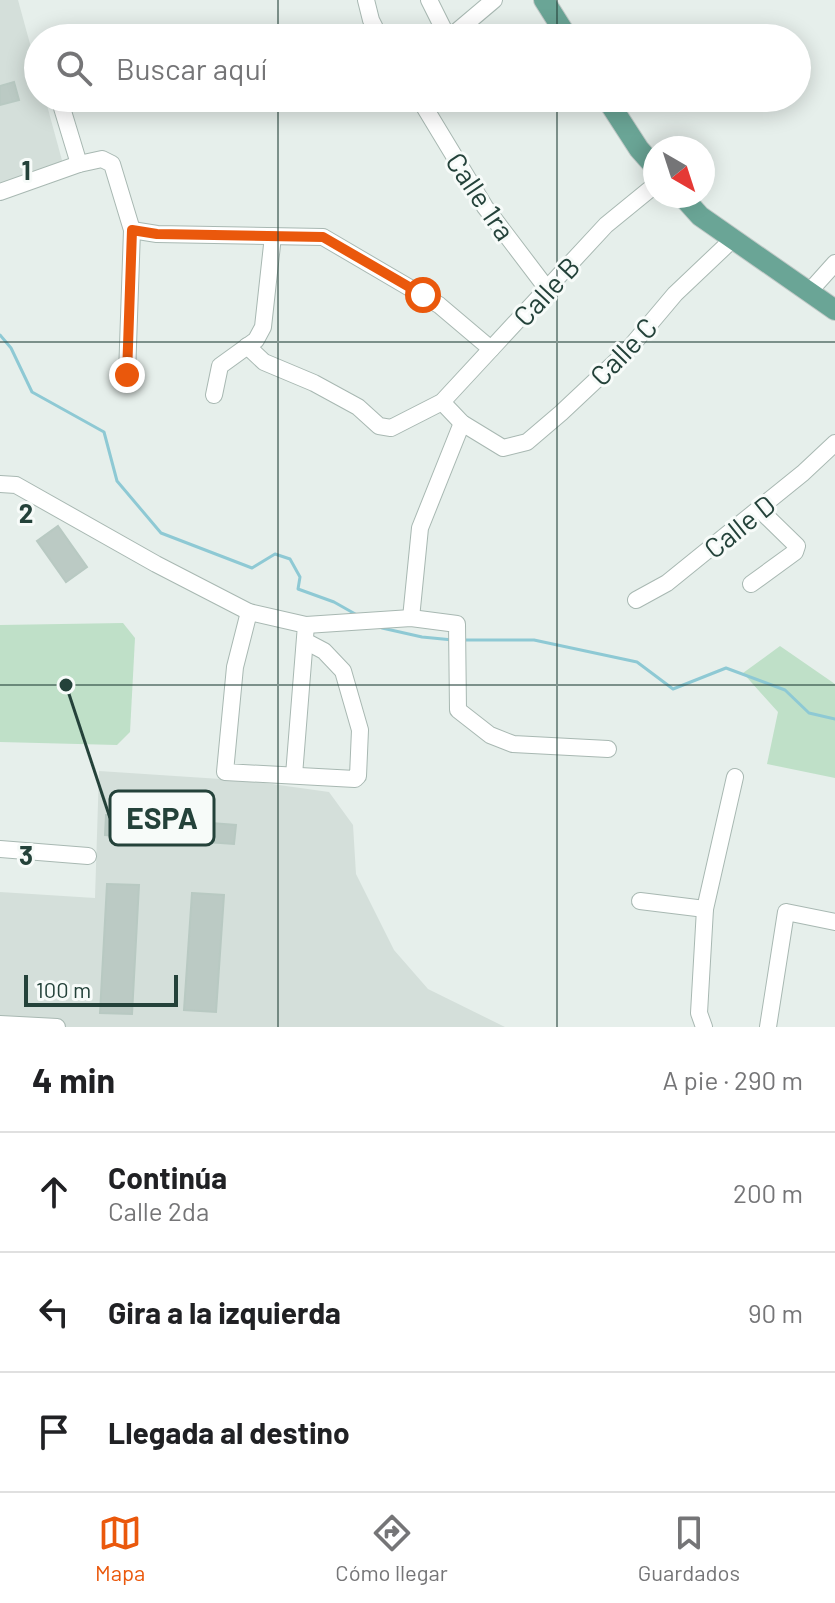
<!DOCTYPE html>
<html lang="es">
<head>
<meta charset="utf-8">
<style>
  body { margin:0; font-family:Barlow,sans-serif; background:#f6f6f6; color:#202124 }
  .compass { position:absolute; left:643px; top:136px; width:72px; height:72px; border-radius:50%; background:#fff; box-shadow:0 4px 20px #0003; rotate:141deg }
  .scale { position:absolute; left:24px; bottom:20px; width:154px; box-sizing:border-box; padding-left:8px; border:4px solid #24423a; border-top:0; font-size:22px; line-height:28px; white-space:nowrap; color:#24423a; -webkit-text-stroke:6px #f7fbf9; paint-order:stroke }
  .stop { position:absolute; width:24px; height:24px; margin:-18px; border:6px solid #ea580c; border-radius:50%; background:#fff }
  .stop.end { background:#ea580c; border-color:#fff; box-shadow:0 2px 8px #0008 }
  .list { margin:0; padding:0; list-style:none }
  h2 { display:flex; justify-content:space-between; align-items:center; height:104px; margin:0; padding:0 32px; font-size:34px }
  h2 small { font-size:26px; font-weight:400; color:#757577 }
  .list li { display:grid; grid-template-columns:52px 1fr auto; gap:24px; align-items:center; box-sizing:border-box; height:120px; padding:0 32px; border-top:2px solid #e0e0e0 }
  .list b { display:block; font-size:30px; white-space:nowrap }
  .list p { margin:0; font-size:26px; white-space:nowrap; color:#757577 }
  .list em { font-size:26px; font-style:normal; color:#757577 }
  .icon { flex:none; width:44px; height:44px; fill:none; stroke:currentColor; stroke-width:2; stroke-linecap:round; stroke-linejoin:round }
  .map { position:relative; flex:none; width:835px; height:1027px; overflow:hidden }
  .search { position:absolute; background:#fff; box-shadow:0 4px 20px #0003; left:24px; right:24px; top:24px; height:88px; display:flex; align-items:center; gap:20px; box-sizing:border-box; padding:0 28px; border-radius:44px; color:#757577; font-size:30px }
  .sheet { height:464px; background:#fff }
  nav { display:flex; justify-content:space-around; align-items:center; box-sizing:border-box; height:112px; border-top:2px solid #e0e0e0; background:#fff; font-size:22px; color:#757577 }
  nav a { display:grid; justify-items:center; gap:4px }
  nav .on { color:#ea580c }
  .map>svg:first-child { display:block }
  .built { fill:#d4dfda }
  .green { fill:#bfe0c8 }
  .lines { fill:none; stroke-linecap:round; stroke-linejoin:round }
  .stream { stroke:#8ec9d4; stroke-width:3 }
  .building { fill:#bbcac4; stroke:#b8c9c2; stroke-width:2 }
  .minor-casing { stroke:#a8b8b2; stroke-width:18 }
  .major-casing { stroke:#c2cac8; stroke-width:22 }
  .minor { stroke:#fff; stroke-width:16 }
  .major { stroke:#6aa596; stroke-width:20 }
  .route { stroke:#ea580c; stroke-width:10 }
  .grid { fill:none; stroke:#24423a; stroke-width:2; stroke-opacity:0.55 }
  .labels { text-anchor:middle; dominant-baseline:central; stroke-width:6; stroke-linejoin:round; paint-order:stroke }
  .street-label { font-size:28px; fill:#24423a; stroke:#f7fbf9 }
  .grid-label { font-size:26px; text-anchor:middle; font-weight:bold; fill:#24423a; stroke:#f7fbf9; stroke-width:6; stroke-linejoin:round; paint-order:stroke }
  .leader { fill:none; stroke:#24423a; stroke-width:3 }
  .callout-dot { fill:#24423a; stroke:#f7fbf9; stroke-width:3 }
  .callout { fill:#f7fbf9; stroke:#24423a; stroke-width:3 }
  .callout-label { font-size:30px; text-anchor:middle; font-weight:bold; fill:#24423a }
</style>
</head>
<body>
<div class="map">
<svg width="835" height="1027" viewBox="0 0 835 1027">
  <rect width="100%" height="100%" fill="#e6efeb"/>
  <g class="built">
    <polygon points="0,0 18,0 38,73 38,98 45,98 63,164 0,185"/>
    <polygon points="99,771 251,781 329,792 353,825 356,874 394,950 428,989 505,1027 0,1027 0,892 95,898"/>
  </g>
  <g class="green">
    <polygon points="123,623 135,638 130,732 117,745 0,742 0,625"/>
    <polygon points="780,646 835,684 835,778 767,764 778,712 743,673"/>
  </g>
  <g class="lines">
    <g class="stream">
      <polyline points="0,335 11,348 32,392 104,432 117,481 161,533 252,568 275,554 290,559 300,577 298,589 334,602 357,615"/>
      <polyline points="382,628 422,637 453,640"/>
      <polyline points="464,640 534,640 637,662 673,689 726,668 785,690 809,713 835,719"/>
    </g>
  </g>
  <g class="building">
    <polygon points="14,82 19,100 0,105 0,86"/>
    <polygon points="58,526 87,567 66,582 37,541"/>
    <polygon points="106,815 236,825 234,844 105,835"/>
    <polygon points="107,884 139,885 132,1014 100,1013"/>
    <polygon points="192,893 224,895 216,1012 184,1010"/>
  </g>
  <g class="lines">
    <g class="minor-casing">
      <g id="minor">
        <polyline points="366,0 371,20 380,38"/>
        <polyline points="429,0 448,38"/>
        <polyline points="449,38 494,0"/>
        <polyline points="59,98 79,164"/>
        <polyline points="419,98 485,207 548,290"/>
        <polyline points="0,192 79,164 102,159 112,164 132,230 127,375"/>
        <polyline points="132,230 157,234 323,237 439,305 491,349"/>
        <polyline points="809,292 835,263"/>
        <polyline points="247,346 264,362 314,383 358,407 379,426 391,428 442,402 606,225 655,185"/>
        <polyline points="214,395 220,366 256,340 263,327 273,236"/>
        <polyline points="442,402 462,423 503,448 527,442 561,413 627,351 675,294 733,239"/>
        <polyline points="0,484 16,485 156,564 249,612 306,625 294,775"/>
        <polyline points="751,584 795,552 797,546 759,509"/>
        <polyline points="636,600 667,583 803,473 835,443"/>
        <polyline points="249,612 235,667 225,772 355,779 358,776 360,730 343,671 324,651 305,641"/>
        <polyline points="411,618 420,528 462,423"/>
        <polyline points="306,625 411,618 457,624 458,710 490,735 513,744 608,749"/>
        <polyline points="0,849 88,856"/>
        <polyline points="640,901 705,909"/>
        <polyline points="0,1024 57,1027"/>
        <polyline points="704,1027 699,1013 705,909 735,777"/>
        <polyline points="768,1027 786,912 835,922"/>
      </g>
    </g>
    <g class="major-casing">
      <g id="major">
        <polyline points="544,0 568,38"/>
        <polyline points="606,98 639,149 655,167"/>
        <polyline points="682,196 700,216 835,310"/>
      </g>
    </g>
    <use href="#minor" class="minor"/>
    <use href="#major" class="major"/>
  </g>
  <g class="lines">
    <polyline class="route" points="127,375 132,230 157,234 323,237 423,295"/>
  </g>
  <path class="grid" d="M278,0V38M557,0V38M278,98V1027M557,98V1027M0,342H835M0,685H835"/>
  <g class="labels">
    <g class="street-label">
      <text transform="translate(481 196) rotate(56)">Calle 1ra</text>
      <text transform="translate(546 291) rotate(-47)">Calle B</text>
      <text transform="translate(623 351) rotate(-46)">Calle C</text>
      <text transform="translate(739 526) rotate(-39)">Calle D</text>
    </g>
  </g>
  <g class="grid-label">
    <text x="26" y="180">1</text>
    <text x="26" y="523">2</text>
    <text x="26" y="865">3</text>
  </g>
  <path class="leader" d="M66 685L110 818"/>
  <circle class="callout-dot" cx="66" cy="685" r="8"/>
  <rect class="callout" x="110" y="791" width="104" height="54" rx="8"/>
  <g class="callout-label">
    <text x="162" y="829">ESPA</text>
  </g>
</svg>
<svg class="compass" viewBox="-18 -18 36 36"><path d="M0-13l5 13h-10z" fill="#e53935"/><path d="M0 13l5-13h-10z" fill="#757577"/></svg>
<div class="scale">100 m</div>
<div class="stop" style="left:423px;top:295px"></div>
<div class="stop end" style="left:127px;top:375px"></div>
<div class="search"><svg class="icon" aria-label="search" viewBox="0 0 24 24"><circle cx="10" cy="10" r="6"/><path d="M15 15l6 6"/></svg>Buscar aquí</div>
</div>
<section class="sheet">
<h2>4 min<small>A pie · 290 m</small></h2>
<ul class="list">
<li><svg class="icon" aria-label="ahead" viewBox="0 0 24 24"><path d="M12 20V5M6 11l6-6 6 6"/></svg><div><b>Continúa</b><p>Calle 2da</p></div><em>200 m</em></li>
<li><svg class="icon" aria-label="left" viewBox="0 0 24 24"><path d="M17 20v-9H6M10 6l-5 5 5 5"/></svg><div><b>Gira a la izquierda</b></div><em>90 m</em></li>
<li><svg class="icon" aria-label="arrive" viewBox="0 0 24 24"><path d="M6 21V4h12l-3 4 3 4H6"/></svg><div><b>Llegada al destino</b></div></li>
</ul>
</section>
<nav>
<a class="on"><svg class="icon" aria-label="map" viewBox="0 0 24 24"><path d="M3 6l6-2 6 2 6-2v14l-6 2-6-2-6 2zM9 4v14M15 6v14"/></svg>Mapa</a>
<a><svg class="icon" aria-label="directions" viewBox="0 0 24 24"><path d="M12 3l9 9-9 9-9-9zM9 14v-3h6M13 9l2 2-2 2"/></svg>Cómo llegar</a>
<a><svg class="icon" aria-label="saved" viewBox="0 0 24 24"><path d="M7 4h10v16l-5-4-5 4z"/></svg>Guardados</a>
</nav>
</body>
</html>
